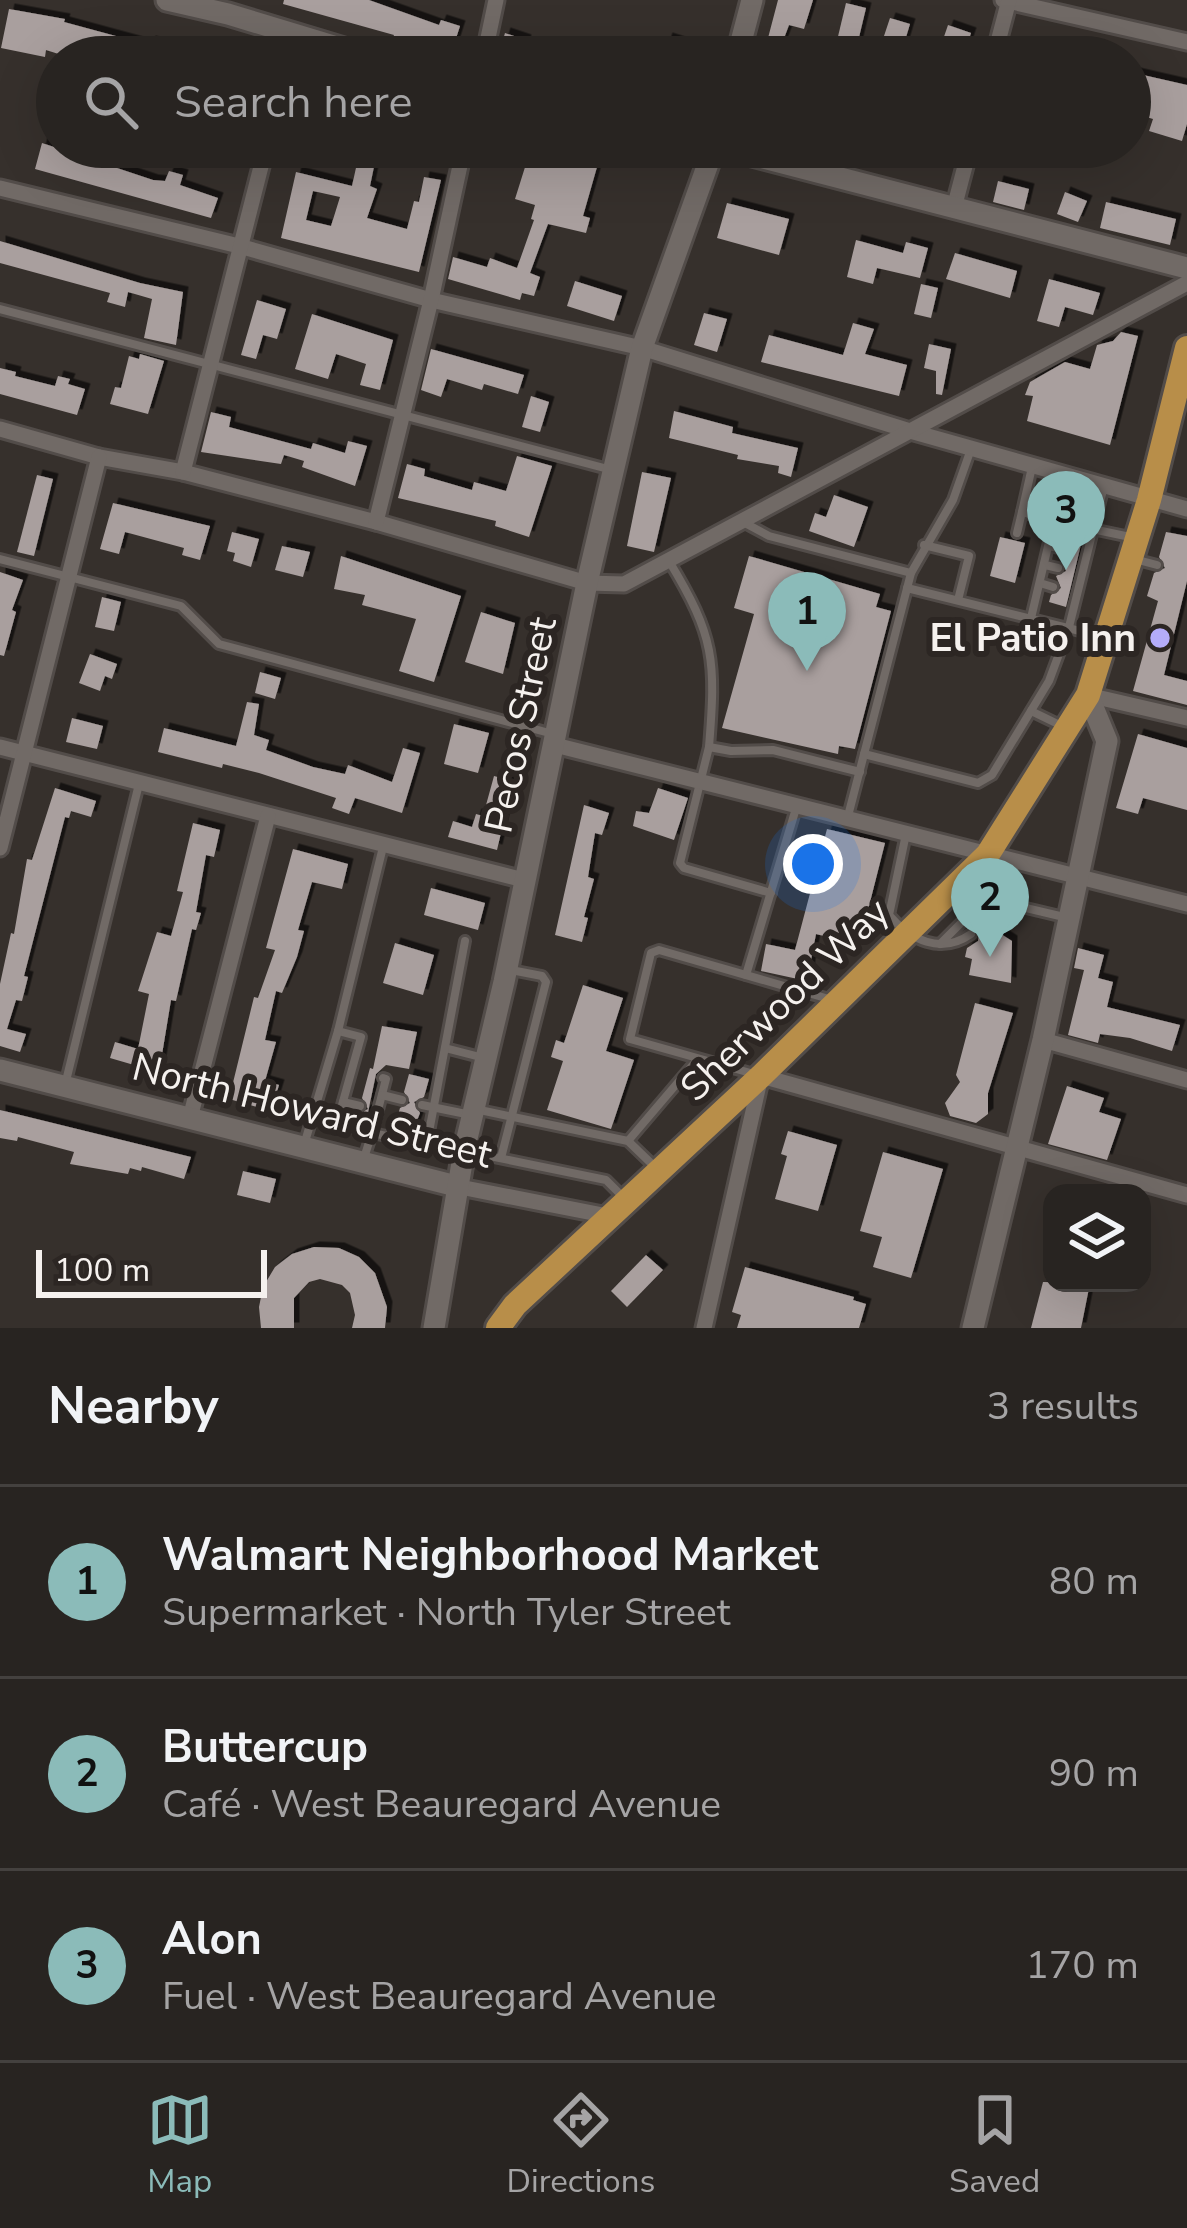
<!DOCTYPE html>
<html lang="en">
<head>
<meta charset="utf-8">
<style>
  body { margin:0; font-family:"Nunito Sans",sans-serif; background:#302c2a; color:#f1f3f6 }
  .controls { position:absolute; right:36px; bottom:36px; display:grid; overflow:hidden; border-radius:24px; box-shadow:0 12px 48px #0002 }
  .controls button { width:108px; height:108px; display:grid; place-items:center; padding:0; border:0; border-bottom:3px solid #44413f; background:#282421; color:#f1f3f6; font:60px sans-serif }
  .scale { position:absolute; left:36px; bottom:30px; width:231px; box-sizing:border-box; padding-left:12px; border:6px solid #f5f1ee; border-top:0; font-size:33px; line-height:42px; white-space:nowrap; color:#f5f1ee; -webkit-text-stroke:9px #2c2623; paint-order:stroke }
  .you { position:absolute; left:813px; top:864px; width:42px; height:42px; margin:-30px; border:9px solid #fff; border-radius:50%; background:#1a73e8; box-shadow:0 0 0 18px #1a73e833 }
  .badge { display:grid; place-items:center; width:78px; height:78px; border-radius:50%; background:#8bbbb9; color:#111; font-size:39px; font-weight:700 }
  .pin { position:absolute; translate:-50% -99px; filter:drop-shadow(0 3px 6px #0008) }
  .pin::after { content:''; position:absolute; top:63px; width:42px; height:36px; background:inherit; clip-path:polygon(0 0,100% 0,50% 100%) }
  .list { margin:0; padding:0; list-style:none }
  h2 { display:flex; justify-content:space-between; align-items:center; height:156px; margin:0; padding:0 48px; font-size:51px }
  h2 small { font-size:39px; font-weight:400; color:#a5a4a5 }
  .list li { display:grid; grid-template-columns:78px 1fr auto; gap:36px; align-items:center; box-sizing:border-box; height:192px; padding:0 48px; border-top:3px solid #44413f }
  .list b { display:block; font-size:45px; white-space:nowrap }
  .list p { margin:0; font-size:39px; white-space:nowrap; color:#a5a4a5 }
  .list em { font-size:39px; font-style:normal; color:#a5a4a5 }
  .icon { flex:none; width:66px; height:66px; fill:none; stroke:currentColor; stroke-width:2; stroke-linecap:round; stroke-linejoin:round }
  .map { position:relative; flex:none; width:1187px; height:1328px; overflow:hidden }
  .search { position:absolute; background:#282421; box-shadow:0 12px 48px #0002; left:36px; right:36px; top:36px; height:132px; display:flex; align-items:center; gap:30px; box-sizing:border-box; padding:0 42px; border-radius:66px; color:#a5a4a5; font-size:45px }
  .sheet { height:732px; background:#282421 }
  nav { display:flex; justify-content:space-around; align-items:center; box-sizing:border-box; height:168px; border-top:3px solid #44413f; background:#282421; font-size:33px; color:#a5a4a5 }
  nav a { display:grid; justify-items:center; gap:6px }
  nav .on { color:#8bbbb9 }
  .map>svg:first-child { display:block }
  .building { fill:#a99f9e; fill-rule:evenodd; filter:url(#shadow) }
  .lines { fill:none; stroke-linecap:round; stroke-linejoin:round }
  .service-casing { stroke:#524c49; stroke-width:14 }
  .minor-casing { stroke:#524c49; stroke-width:21 }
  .tertiary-casing { stroke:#524c49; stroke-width:27 }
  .primary-casing { stroke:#524c49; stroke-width:30 }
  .service { stroke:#716a66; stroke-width:8 }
  .minor { stroke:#716a66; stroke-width:15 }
  .tertiary { stroke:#716a66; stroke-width:21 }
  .primary { stroke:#b88e49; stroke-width:24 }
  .poi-dot { fill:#b4acf9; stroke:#2c2623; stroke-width:4.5 }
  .labels { text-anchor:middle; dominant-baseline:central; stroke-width:12; stroke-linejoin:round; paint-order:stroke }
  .poi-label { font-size:39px; font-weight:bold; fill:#f5f1ee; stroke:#2c2623; text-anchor:end }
  .street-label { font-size:39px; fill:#f5f1ee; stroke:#2c2623 }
</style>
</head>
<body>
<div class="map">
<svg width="1187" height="1328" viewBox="0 0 1187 1328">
  <defs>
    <filter id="shadow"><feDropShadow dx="5.5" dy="-5.5" stdDeviation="0" flood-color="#0009"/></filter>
  </defs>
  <rect width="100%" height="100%" fill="#36302c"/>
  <g class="building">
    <polygon points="284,0 369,0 439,25 441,20 460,26 450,57 441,57 414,48 413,52 391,43 394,35 283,4"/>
    <polygon points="778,0 813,0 804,29 789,25 777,57 763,57"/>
    <polygon points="846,3 866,8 855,54 835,49"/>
    <polygon points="9,9 65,19 64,22 149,45 150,41 170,46 169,50 180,53 180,57 118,57 99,52 98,57 68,57 46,50 45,57 1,48"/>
    <polygon points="890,18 910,24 900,57 878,54"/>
    <polygon points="948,25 971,33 963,57 937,57"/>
    <polygon points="505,33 526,40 521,57 498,57"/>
    <polygon points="667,38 718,54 718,57 661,57"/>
    <polygon points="1130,72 1187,85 1187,124 1182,141 1149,131 1153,119 1130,112"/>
    <polygon points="42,143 153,180 165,181 169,171 183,175 180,185 218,198 211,218 35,169"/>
    <polygon points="476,147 531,147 574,161 576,154 599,160 583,216 590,218 586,233 548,224 530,273 540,277 534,296 522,293 520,300 448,279 453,257 487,267 490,258 517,268 534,220 531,219 535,205 515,199 526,164 475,154"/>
    <path d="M359,154L376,157L370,186L377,189L367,218L407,229L414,201L419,202L424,177L441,180L419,272L281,238L296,172L352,186ZM313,191L340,197L331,226L306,220Z"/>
    <polygon points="998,181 1029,189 1024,210 993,202"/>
    <polygon points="1065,192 1087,201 1078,222 1057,214"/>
    <polygon points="1106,202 1176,219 1170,245 1100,228"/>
    <polygon points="727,203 789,219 779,255 717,238"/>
    <polygon points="856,240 903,253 906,242 928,248 920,278 877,268 873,284 847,277"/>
    <polygon points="0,241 140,283 183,292 176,345 144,338 152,299 128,292 125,307 107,302 110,293 0,263"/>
    <polygon points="955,253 1017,271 1010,298 946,279"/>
    <polygon points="1049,279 1100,293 1093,315 1065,307 1059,327 1037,321"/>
    <polygon points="575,281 622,296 614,321 567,306"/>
    <polygon points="921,284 938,288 931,318 914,314"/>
    <polygon points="257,300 286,309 277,339 263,335 256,359 241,355"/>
    <polygon points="704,313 727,319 717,352 694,345"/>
    <polygon points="312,314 393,340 380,390 360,385 366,364 336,354 328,379 295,369"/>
    <polygon points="853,323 874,329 865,354 907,365 899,396 761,362 769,335 843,355"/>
    <polygon points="1121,332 1138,336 1110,445 1027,421 1033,396 1025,395 1030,382 1065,362 1090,369 1097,345 1113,341"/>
    <polygon points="929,344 951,349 942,395 936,394 936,371 924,368"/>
    <polygon points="431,349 524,375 518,394 484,384 482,390 447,379 441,397 421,390"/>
    <polygon points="140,354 164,361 148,414 110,404 115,387 121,388 129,356 139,359"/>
    <polygon points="0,368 16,372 15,376 55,386 58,376 70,379 68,384 85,389 77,415 0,394"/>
    <polygon points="531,396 549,402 540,432 522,427"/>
    <polygon points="674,411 733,427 732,433 798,448 791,477 778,473 779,466 737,459 738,455 669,438"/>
    <polygon points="211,412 231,417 229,427 311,449 313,443 345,453 348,441 367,446 355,486 302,467 304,461 284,455 281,464 201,452"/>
    <polygon points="517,456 552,466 529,537 495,526 496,521 398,498 407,464 425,469 424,476 472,490 474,482 506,491"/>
    <polygon points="642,472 671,478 654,552 627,546"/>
    <polygon points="37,475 53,479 34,556 17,552"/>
    <polygon points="834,495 868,507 854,547 809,531 815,513 826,517"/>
    <polygon points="113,503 210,526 200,560 182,555 184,548 125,532 119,554 100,549"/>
    <polygon points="232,532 259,539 251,567 233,561 235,553 227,551"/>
    <polygon points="1067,532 1083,536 1066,607 1049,602 1051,595 1061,588 1056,576 1066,571 1061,557 1071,552 1065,541"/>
    <polygon points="1166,532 1187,536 1187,581 1164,675 1187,681 1187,705 1133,691 1158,601 1147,596 1154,573 1165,568 1159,557"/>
    <polygon points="1000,537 1025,543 1015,583 990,576"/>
    <polygon points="282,546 310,552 303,577 275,570"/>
    <polygon points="341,556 461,596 434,682 399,671 416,619 362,605 365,595 334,589"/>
    <polygon points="749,556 880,594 876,607 891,611 855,749 839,746 838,754 722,728 754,614 734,608"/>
    <polygon points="0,572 23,580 12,610 16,612 4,656 0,655"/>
    <polygon points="102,597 121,602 114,631 95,627"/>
    <polygon points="481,612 515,623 503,674 465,662"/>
    <polygon points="90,654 117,664 112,679 105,676 100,691 79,683"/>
    <polygon points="260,672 281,678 275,699 255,693"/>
    <polygon points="247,702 259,704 254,735 269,740 266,750 313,767 345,774 348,765 392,782 403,748 420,753 402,813 355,798 349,814 332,808 336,798 259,773 223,764 222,768 158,752 164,728 236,746"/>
    <polygon points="72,718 103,726 97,749 66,742"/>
    <polygon points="454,724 489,733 478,773 444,764"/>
    <polygon points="1138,734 1187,748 1187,810 1143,798 1138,814 1116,808"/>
    <polygon points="494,776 513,781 497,850 448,837 453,821 472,827 476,814 483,816"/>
    <polygon points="55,788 96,801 91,817 71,811 69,818 65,817 24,976 28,977 22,1001 16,1000 7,1029 26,1034 20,1052 0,1046 0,984 11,933 14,934 27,859 32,860"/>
    <polygon points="658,788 688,798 674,840 633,826 636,811 649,813"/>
    <polygon points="584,805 609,813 602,835 595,833 588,877 594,879 584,917 588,918 582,942 555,935"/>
    <polygon points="193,823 220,830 214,857 206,855 196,912 201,913 196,930 192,929 176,1001 171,1000 158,1079 132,1073 134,1065 110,1058 115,1042 138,1049 149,994 138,991 157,932 171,936 183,892 177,891"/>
    <polygon points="827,829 885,843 868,910 873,919 851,943 816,934 807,981 761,971 766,944 795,950"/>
    <polygon points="293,849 348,864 342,889 312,882 298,930 304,931 297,957 282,993 276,991 265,1040 276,1042 265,1081 279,1085 271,1111 229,1099 254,997 258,998 275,950 266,948"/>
    <polygon points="431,888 485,903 478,930 424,915"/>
    <polygon points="976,920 979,928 990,927 1012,941 1011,983 969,975 972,959 965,957 967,948 978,941 979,931 970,926"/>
    <polygon points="395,943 434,955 423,995 383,983"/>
    <polygon points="1078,948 1104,955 1098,978 1113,982 1107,1007 1180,1025 1172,1051 1130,1038 1100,1034 1098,1043 1068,1035 1084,970 1074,968"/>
    <polygon points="583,985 623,998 606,1051 634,1060 611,1129 547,1110 563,1061 551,1057 556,1040 564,1043"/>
    <polygon points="975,1003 1013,1013 988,1093 988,1114 976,1123 950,1116 945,1103 960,1082 956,1075"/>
    <polygon points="382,1026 417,1032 409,1069 386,1065 376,1074 366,1122 356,1120 358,1114 368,1109 362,1098 370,1068 373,1069"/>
    <polygon points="409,1074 429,1079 424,1097 414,1102 420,1113 412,1133 394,1128 400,1108 410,1103 404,1092"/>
    <polygon points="1067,1086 1104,1098 1099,1112 1121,1119 1107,1160 1048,1144"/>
    <polygon points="0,1110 191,1157 184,1179 142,1167 141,1171 130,1168 128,1174 70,1164 74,1152 18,1137 17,1141 0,1138"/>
    <polygon points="788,1131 837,1145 818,1211 775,1199 787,1156 781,1154"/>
    <polygon points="883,1152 943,1169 911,1278 873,1267 882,1237 860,1231"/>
    <polygon points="243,1171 276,1179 270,1203 237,1195"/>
    <polygon points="314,1247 339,1248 359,1257 375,1273 387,1307 385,1328 352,1328 355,1315 350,1293 342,1285 320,1279 309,1282 294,1298 294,1328 261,1328 259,1307 263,1287 275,1267 292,1254"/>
    <polygon points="646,1255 663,1270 627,1307 611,1291"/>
    <polygon points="745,1267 854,1297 853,1300 866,1304 859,1328 737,1328 741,1315 732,1312"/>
    <polygon points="1043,1282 1090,1283 1081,1328 1031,1328"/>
  </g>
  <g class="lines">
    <g class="service-casing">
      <g id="service">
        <polyline points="0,309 608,469"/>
        <polyline points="1054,521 1135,538"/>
        <polyline points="743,522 769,536 911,573 953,500 971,449"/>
        <polyline points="1017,533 1022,512"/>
        <polyline points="924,545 969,556 958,600"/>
        <polyline points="1049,546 1063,549"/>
        <polyline points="0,559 181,606 219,644 553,734"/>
        <polyline points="1138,560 1157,565"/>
        <path d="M669,561C715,637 716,660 709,747"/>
        <polyline points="1045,565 1058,568"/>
        <polyline points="1040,583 1053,587"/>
        <polyline points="907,588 1104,637"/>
        <polyline points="1031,618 1054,521 1022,512 1032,467"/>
        <polyline points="1031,711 1062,726"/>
        <polyline points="864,754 978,783 992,775 1049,681 1069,627 1104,486"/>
        <polyline points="848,816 911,573"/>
        <path d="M906,834L889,915C910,940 941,955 971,934"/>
        <polyline points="975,873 1001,902 984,921"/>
        <polyline points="771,893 684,868 680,863 709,747 731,751 773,750 860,772"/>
        <polyline points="1001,902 1064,917"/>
        <polyline points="940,944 992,892"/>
        <polyline points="746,975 797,805"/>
        <polyline points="338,1031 361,1037 337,1123 372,1133 363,1161"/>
        <polyline points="445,1048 484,1058"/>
        <polyline points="754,1074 630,1039 651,953 659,950 829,999"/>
        <polyline points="383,1078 386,1079 372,1133 411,1141 423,1140 429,1132 465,941"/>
        <polyline points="65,1085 139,784"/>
        <polyline points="382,1095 402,1100"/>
        <polyline points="343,1102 360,1106"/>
        <polyline points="422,1105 471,1115"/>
        <polyline points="475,1109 628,1141 656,1168"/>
        <polyline points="628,1141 697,1060"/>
        <polyline points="304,1145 338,1031 383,847"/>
        <polyline points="465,1151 606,1180 625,1199"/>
        <polyline points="501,1158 546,982 542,976 511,970"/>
      </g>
    </g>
    <g class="minor-casing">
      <g id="minor">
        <polyline points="1003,0 1187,42"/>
        <polyline points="290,57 295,37"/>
        <polyline points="484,57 496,0"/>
        <polyline points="994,57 1009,0"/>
        <polyline points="0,188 239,246 431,300 642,348 910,431 1187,509"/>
        <polyline points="954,208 970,147"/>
        <polyline points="0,429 99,457 183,472 376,522 587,583 624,584 1187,283"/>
        <polyline points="183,472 266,147"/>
        <polyline points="376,522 431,300 464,147"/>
        <polyline points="1088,695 1187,718"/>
        <polyline points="555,745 1187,904"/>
        <polyline points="0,747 524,880"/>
        <polyline points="0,848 99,457"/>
        <polyline points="1043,1040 1187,1080"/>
        <polyline points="190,1118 268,816"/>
        <polyline points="460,1187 608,1216"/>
        <polyline points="704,1328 761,1076 1187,1195"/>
      </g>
    </g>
    <g class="tertiary-casing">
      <g id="tertiary">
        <polyline points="167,0 228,14 370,57"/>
        <polyline points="737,57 752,0"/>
        <polyline points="721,147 1187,268"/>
        <polyline points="0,1070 460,1187"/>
        <polyline points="434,1328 464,1151 504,982 587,583 642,348 714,147"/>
        <polyline points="973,1328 1043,1040 1107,741 1088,695"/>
      </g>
    </g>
    <g class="primary-casing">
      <polyline id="primary" points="498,1328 515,1305 761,1076 988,854 1088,695 1149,500 1187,348"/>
    </g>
    <use href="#service" class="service"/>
    <use href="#minor" class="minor"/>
    <use href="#tertiary" class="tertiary"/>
    <use href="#primary" class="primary"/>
  </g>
  <circle class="poi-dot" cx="1160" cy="638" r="12"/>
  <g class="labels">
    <g class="poi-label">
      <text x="1136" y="638">El Patio Inn</text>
    </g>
    <g class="street-label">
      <text transform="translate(521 725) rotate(-78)">Pecos Street</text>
      <text transform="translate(785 1000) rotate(-44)">Sherwood Way</text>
      <text transform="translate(312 1111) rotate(14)">North Howard Street</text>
    </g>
  </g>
</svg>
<div class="controls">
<button><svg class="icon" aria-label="layers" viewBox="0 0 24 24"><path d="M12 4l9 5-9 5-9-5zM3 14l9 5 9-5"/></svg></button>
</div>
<div class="scale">100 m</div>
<div class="you"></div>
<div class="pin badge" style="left:807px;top:671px">1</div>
<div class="pin badge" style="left:990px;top:957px">2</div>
<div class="pin badge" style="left:1066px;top:570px">3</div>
<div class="search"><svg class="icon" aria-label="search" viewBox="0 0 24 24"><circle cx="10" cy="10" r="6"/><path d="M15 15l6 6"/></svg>Search here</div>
</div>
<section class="sheet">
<h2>Nearby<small>3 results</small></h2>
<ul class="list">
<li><span class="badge">1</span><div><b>Walmart Neighborhood Market</b><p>Supermarket · North Tyler Street</p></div><em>80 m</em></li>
<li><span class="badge">2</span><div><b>Buttercup</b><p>Café · West Beauregard Avenue</p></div><em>90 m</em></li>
<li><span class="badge">3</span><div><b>Alon</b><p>Fuel · West Beauregard Avenue</p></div><em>170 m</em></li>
</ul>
</section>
<nav>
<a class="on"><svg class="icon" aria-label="map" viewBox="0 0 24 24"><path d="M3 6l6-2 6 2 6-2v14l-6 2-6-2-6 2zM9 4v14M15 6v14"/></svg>Map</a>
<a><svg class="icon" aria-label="directions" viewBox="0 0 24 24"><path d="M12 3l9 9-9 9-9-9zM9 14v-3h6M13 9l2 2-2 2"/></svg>Directions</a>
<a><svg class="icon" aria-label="saved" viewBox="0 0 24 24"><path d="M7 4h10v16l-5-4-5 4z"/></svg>Saved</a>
</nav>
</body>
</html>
